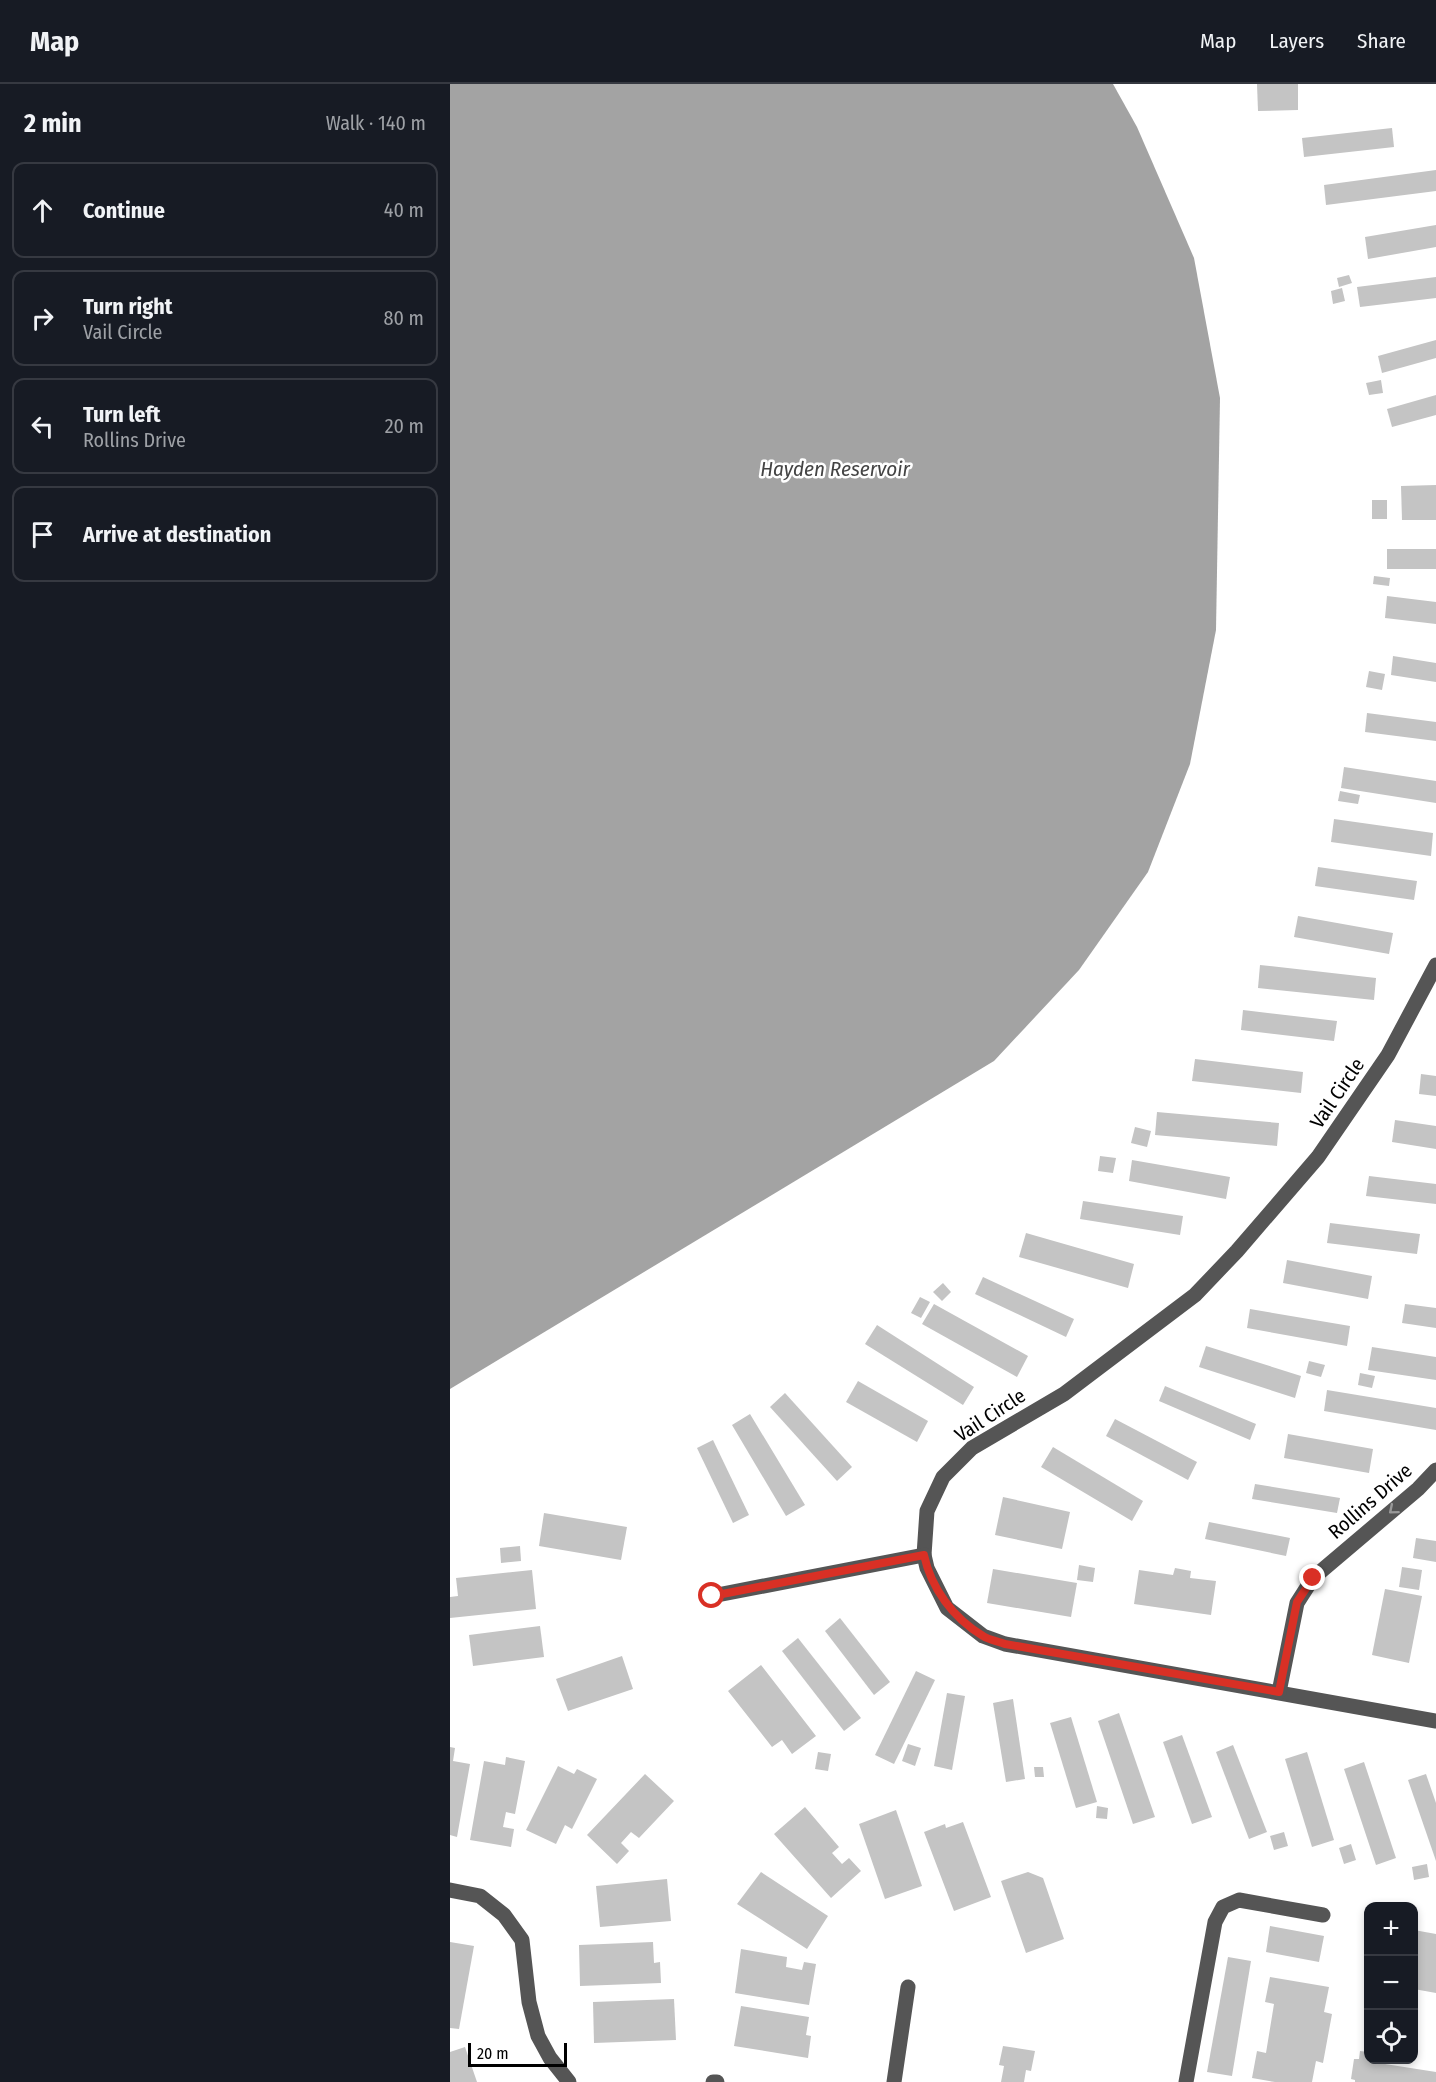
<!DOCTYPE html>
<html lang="en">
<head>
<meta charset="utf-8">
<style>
  body { margin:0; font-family:"Fira Sans Condensed",sans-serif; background:#242831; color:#f1f3f6 }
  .controls { position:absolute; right:18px; bottom:18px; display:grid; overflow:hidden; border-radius:12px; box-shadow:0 3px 9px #0003 }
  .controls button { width:54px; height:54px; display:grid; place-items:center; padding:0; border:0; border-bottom:2px solid #363941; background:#171b24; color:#f1f3f6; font:30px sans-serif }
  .scale { position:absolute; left:18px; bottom:15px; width:99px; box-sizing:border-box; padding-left:6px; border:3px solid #000; border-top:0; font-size:16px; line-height:21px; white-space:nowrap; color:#000; -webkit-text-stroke:4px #fff; paint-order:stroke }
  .stop { position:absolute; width:18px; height:18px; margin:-14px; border:4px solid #d93025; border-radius:50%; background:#fff }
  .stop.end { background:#d93025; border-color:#fff; box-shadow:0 2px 6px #0008 }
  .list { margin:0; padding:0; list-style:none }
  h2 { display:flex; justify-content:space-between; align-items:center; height:78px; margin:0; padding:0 24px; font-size:26px }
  h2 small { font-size:20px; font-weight:400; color:#9ea1a6 }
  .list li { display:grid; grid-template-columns:39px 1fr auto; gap:18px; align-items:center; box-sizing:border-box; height:96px; margin:0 12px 12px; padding:0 12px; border:2px solid #363941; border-radius:12px }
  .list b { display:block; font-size:22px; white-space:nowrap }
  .list p { margin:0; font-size:20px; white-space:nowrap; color:#9ea1a6 }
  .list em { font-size:20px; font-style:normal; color:#9ea1a6 }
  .icon { flex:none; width:33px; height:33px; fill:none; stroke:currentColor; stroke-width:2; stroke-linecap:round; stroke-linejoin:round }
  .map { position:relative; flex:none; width:986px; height:1998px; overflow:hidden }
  header { display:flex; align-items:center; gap:36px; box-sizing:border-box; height:84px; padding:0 30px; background:#171b24; border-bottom:2px solid #363941 }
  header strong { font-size:28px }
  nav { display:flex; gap:33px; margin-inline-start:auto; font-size:21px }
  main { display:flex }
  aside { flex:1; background:#171b24 }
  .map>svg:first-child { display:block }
  .water { fill:#a3a3a3 }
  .building { fill:#c4c4c4 }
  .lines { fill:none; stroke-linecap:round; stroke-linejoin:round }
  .minor { stroke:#555; stroke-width:15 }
  .oneway { stroke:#999 }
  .route { stroke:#d93025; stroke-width:8 }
  .labels { text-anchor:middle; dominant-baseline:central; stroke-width:5; stroke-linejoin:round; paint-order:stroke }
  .street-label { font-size:20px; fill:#000; stroke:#fff }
  .water-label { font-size:21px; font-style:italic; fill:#444; stroke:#fff }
</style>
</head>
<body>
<header>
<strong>Map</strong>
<nav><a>Map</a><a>Layers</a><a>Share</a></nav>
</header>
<main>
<aside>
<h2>2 min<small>Walk · 140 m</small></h2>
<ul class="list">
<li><svg class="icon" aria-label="ahead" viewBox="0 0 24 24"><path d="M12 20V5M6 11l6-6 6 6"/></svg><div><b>Continue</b></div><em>40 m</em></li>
<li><svg class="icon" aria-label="right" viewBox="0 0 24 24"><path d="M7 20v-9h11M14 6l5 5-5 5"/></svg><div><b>Turn right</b><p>Vail Circle</p></div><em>80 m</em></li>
<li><svg class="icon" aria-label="left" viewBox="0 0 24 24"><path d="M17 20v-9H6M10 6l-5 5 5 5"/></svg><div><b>Turn left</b><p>Rollins Drive</p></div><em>20 m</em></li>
<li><svg class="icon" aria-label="arrive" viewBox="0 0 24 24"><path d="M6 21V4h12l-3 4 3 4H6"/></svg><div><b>Arrive at destination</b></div></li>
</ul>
</aside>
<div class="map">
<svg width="986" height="1998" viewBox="0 0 986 1998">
  <rect width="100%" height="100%" fill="#fff"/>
  <polygon class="water" points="0,0 663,0 687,43 744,174 770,314 766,546 740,680 698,788 629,886 544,977 0,1305"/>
  <g class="building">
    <polygon points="807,0 848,0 848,26 808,27"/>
    <polygon points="942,44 944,63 854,73 852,54"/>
    <polygon points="986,86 986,107 876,121 874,101"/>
    <polygon points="986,141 986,163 918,175 915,153"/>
    <polygon points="899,191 902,199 889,203 887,194"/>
    <polygon points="986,193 986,214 910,223 907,203"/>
    <polygon points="892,204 895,217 883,220 881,207"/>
    <polygon points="986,256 986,274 932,289 928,272"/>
    <polygon points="931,296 933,309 919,311 916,299"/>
    <polygon points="986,311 986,331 942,343 937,325"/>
    <polygon points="986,401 986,436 952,436 951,402"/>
    <rect x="922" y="416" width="15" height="19"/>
    <rect x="937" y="465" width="49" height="20"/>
    <polygon points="924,492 940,494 939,502 923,500"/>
    <polygon points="937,512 986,518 986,540 935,534"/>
    <polygon points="943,572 986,579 986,598 941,591"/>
    <polygon points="919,587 935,590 932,606 916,603"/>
    <polygon points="917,629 986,638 986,657 915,648"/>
    <polygon points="894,683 986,697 986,719 891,704"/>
    <polygon points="890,707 910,711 908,720 888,717"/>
    <polygon points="884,735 983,749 981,772 881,758"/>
    <polygon points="868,783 967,797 964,816 865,802"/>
    <polygon points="848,832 943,849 939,870 844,853"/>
    <polygon points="810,881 926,894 924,916 808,904"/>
    <polygon points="793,926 887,937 884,957 791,946"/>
    <polygon points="745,975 853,988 851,1009 742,997"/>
    <polygon points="971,990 986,992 986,1012 969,1010"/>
    <polygon points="707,1028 829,1039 827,1062 705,1051"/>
    <polygon points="945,1036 986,1042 986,1065 942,1058"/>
    <polygon points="685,1043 701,1047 697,1063 681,1059"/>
    <polygon points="650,1072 666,1074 663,1089 648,1087"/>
    <polygon points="682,1076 780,1093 776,1115 679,1097"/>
    <polygon points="919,1092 986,1100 986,1120 916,1112"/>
    <polygon points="633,1117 733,1132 730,1151 630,1135"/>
    <polygon points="880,1139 970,1150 967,1170 877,1159"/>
    <polygon points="576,1149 684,1180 678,1204 569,1173"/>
    <polygon points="837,1176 922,1192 918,1215 833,1199"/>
    <polygon points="533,1193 624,1235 616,1253 525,1210"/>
    <polygon points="493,1199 501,1208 492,1217 483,1208"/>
    <polygon points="470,1213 480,1218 471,1234 461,1229"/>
    <polygon points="484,1220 578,1272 567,1293 472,1240"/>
    <polygon points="955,1220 986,1224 986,1244 952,1239"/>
    <polygon points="800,1225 900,1242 897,1262 797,1244"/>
    <polygon points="427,1241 524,1303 513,1321 415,1260"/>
    <polygon points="756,1262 851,1292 845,1314 749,1283"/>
    <polygon points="922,1263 986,1273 986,1296 918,1286"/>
    <polygon points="859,1277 875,1281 871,1293 856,1289"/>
    <polygon points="910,1289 925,1292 922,1304 908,1301"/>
    <polygon points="408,1297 478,1337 467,1358 396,1318"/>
    <polygon points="715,1302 806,1340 800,1356 709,1317"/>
    <polygon points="877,1306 986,1324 986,1346 874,1327"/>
    <polygon points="335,1309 402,1383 387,1397 320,1323"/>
    <polygon points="300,1330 355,1421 336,1432 282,1341"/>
    <polygon points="665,1335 747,1378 738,1396 656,1352"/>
    <polygon points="838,1350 923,1365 919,1389 834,1374"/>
    <polygon points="263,1356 299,1431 283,1439 247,1364"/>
    <polygon points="603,1363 693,1417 682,1437 591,1383"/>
    <polygon points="805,1400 890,1414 887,1429 802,1415"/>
    <polygon points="553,1413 620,1428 612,1465 545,1451"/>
    <polygon points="94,1429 177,1443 171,1476 89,1462"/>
    <polygon points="759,1438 840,1454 836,1472 755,1455"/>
    <polygon points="966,1454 986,1457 986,1478 963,1474"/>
    <polygon points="70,1462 71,1477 51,1479 50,1464"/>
    <polygon points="629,1481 645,1484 643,1498 627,1496"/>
    <polygon points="952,1483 972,1486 969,1506 949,1503"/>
    <polygon points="725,1484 741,1487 740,1494 766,1497 761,1531 684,1520 689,1486 723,1491"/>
    <polygon points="543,1485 627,1499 621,1533 537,1519"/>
    <polygon points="82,1486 86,1525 0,1534 0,1513 8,1512 6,1494"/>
    <polygon points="935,1505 972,1512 959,1579 922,1571"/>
    <polygon points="390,1534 440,1598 424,1611 375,1547"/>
    <polygon points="90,1542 94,1573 23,1582 19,1551"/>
    <polygon points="348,1554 411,1634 394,1647 332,1567"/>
    <polygon points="172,1572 183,1605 118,1627 106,1595"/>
    <polygon points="311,1581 366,1652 342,1670 332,1656 322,1663 278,1607"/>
    <polygon points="466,1587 485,1596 444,1680 425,1671"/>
    <polygon points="497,1609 515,1612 502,1686 484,1682"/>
    <polygon points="563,1615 575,1695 556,1698 543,1619"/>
    <polygon points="669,1629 705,1733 683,1740 648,1637"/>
    <polygon points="621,1633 647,1718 626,1724 600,1639"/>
    <polygon points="732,1651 762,1733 742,1740 713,1658"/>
    <polygon points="458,1660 471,1664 465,1682 452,1677"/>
    <polygon points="783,1661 817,1748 799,1755 766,1668"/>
    <polygon points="0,1663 5,1664 3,1677 20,1680 7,1753 0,1751"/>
    <polygon points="368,1668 381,1670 378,1687 365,1685"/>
    <polygon points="857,1668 884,1756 862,1763 835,1675"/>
    <polygon points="56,1673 75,1677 65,1730 56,1728 53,1743 64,1745 61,1763 20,1756 34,1677 55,1681"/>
    <polygon points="914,1678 946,1774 926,1781 894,1685"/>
    <polygon points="108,1682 124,1690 127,1685 147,1695 122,1745 115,1741 106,1760 76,1746"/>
    <polygon points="584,1683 593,1683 594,1693 585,1693"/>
    <polygon points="195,1690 224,1717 189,1754 181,1748 171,1759 179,1767 167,1780 137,1751"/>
    <polygon points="976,1690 986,1719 986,1777 958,1696"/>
    <polygon points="647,1722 658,1724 657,1735 646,1734"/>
    <polygon points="355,1723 389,1763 382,1769 392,1780 399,1774 411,1787 381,1814 324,1750"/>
    <polygon points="446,1726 472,1802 435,1815 409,1740"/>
    <polygon points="513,1738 541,1813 504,1827 474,1748 495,1740 496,1744"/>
    <polygon points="834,1748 838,1762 824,1766 820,1752"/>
    <polygon points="901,1760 906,1776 894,1780 889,1764"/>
    <polygon points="977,1780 979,1793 964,1796 962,1783"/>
    <polygon points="311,1788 378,1832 357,1865 287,1820"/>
    <polygon points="578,1788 593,1794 614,1855 576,1869 551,1797"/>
    <polygon points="217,1795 221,1837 150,1843 146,1802"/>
    <polygon points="820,1842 874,1852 869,1878 816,1868"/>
    <polygon points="964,1846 986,1850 986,1909 964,1905"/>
    <polygon points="0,1858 24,1862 9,1945 0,1944"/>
    <polygon points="203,1858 204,1879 210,1878 211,1899 130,1902 129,1861"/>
    <polygon points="291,1865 337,1873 336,1883 352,1886 354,1878 366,1880 359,1921 285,1909"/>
    <polygon points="778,1873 801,1877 782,1992 757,1988"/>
    <polygon points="820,1893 879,1903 874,1928 882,1930 873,1979 866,1977 862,1998 825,1998 802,1994 807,1967 816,1969 824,1920 815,1918"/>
    <polygon points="224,1915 226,1956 144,1959 143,1918"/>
    <polygon points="291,1922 359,1933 356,1951 361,1952 358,1974 284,1962"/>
    <polygon points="553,1962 585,1967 581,1987 576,1986 574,1998 551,1998 554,1982 549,1981"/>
    <polygon points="15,1963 27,1998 0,1998 0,1968"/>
    <polygon points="910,1967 918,1968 918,1976 936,1976 935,1980 986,1988 986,1998 905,1998 905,1996 901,1995 904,1975 909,1975"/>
  </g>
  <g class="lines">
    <g class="minor">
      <polyline points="986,881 938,971 868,1073 787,1167 745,1211 614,1310 522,1364 493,1393 477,1427 474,1471 477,1484 497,1524 533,1552 555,1560 986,1637"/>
      <polyline points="262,1512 474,1471"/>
      <polyline points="829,1608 847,1519 863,1494 968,1405 986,1386"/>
      <polyline points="0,1806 30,1812 54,1831 72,1856 79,1918 88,1952 100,1974 119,1998"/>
      <polyline points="263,1998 267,1998"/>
      <polyline points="444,1998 458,1903"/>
      <polyline points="736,1998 765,1838 773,1823 789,1816 873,1831"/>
    </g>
  </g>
  <defs><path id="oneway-chevron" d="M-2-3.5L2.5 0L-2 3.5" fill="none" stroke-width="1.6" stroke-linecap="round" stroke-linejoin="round" transform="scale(1.5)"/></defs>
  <use class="oneway" href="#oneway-chevron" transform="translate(943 1426) rotate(140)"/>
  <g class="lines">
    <path class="route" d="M262,1512L474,1471C481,1504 503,1534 533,1552C539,1556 548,1557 555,1560L829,1608L847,1518L863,1494"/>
  </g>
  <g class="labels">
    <g class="street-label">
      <text transform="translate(887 1009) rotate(-56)">Vail Circle</text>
      <text transform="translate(540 1331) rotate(-33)">Vail Circle</text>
      <text transform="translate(920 1417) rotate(-41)">Rollins Drive</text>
    </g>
    <g class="water-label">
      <text x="385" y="385">Hayden Reservoir</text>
    </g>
  </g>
</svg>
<div class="controls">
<button>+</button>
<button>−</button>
<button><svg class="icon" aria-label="locate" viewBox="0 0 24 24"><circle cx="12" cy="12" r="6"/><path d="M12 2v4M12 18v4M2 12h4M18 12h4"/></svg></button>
</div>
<div class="scale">20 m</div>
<div class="stop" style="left:262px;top:1512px"></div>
<div class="stop end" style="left:863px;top:1494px"></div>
</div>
</main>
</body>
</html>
